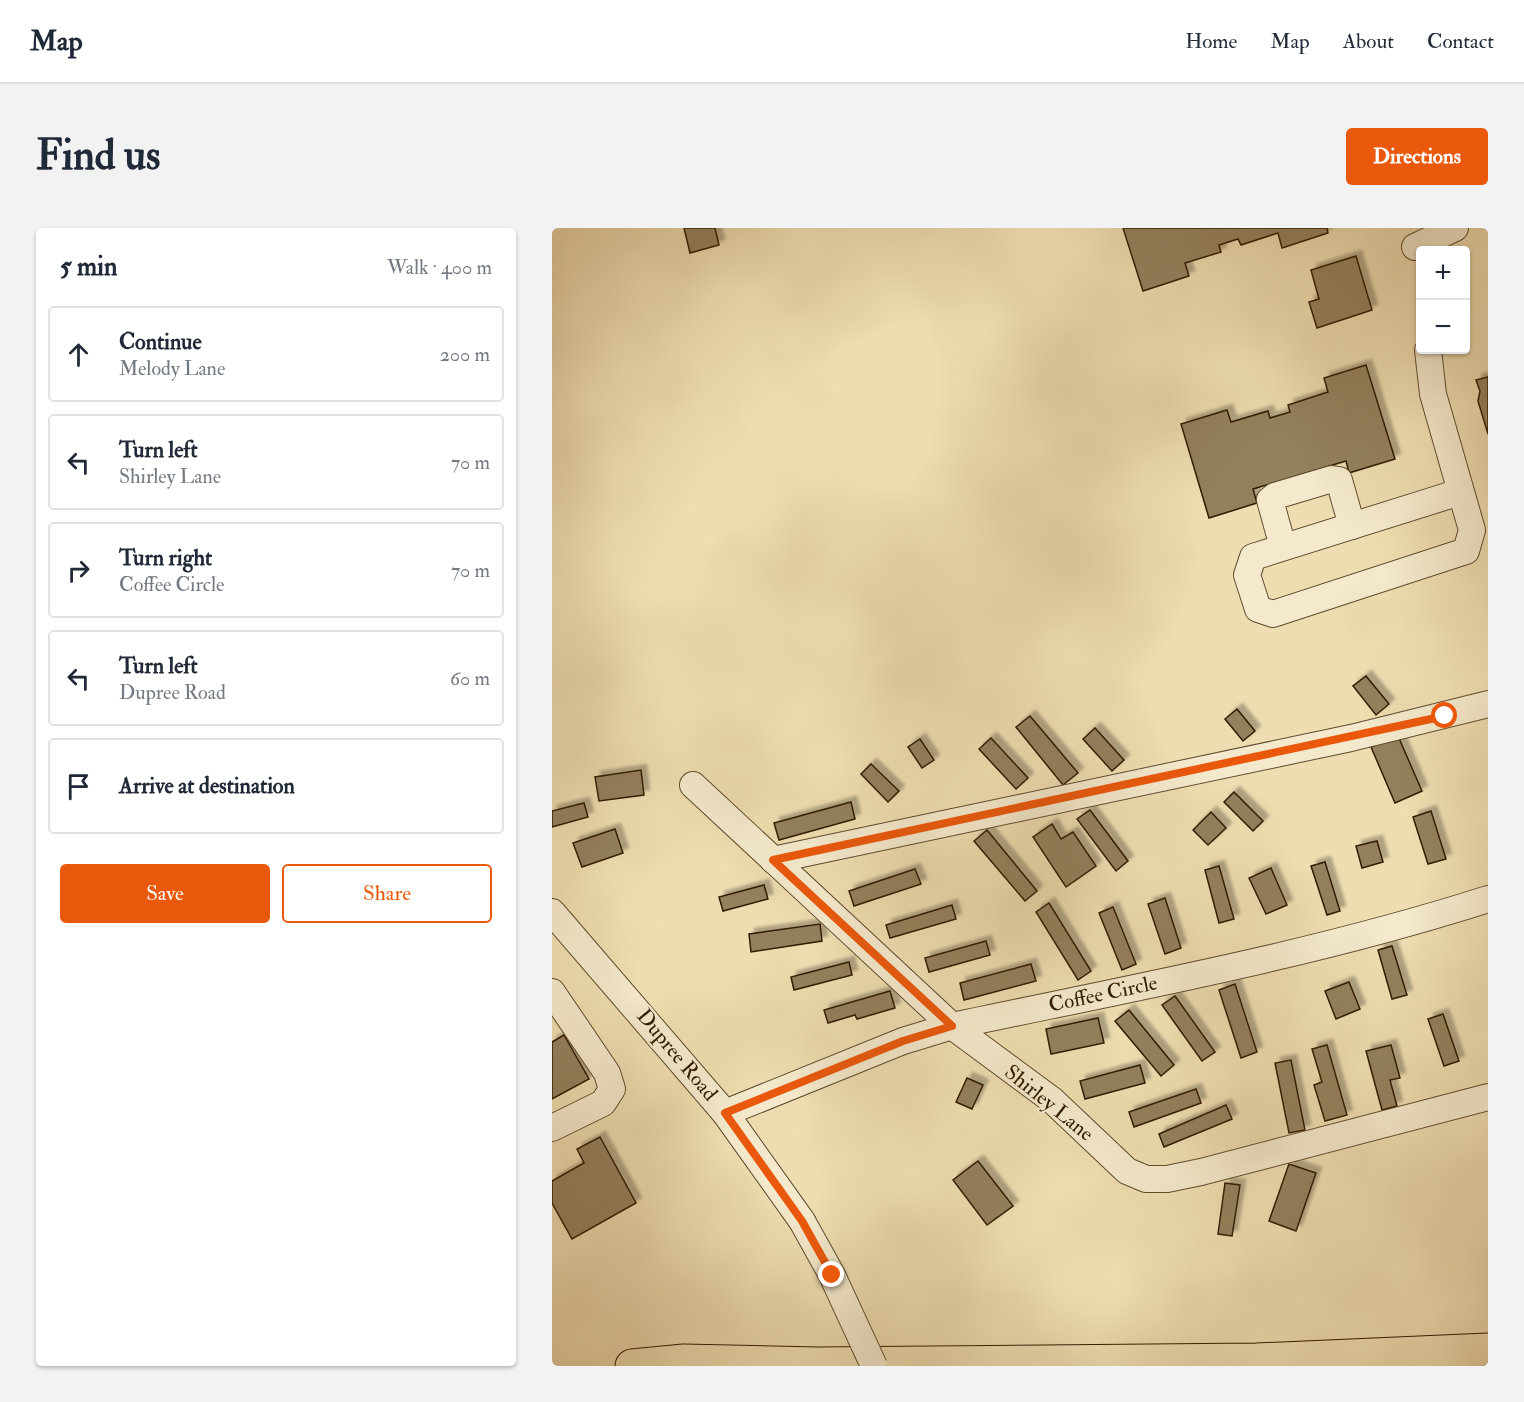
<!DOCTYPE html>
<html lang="en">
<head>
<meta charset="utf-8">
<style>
  body { margin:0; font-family:"IM FELL Double Pica",serif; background:#f2f2f3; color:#1f2937 }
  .controls { position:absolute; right:18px; top:18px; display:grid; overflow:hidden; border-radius:6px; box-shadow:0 2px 4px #0004 }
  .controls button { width:54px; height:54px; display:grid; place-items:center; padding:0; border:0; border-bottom:2px solid #e0e1e3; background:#fff; color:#1f2937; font:30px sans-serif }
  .stop { position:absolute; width:18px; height:18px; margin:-14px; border:4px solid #ea580c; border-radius:50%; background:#fff }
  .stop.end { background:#ea580c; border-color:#fff; box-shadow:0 2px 6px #0008 }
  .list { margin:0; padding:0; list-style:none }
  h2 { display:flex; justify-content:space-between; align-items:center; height:78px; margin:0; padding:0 24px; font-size:26px }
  h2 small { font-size:20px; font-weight:400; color:#747a83 }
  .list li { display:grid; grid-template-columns:39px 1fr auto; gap:18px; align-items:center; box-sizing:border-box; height:96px; margin:0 12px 12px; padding:0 12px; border:2px solid #e0e1e3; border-radius:6px }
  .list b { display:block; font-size:22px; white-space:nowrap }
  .list p { margin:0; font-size:20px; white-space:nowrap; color:#747a83 }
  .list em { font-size:20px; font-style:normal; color:#747a83 }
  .actions { display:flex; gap:12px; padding:18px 24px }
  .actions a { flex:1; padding:14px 0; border:2px solid #ea580c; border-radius:6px; text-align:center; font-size:21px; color:#ea580c }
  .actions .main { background:#ea580c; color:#fff }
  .icon { flex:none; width:33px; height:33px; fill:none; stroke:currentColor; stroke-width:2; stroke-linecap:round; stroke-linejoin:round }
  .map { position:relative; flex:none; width:936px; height:1138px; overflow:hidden; border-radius:6px }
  header { display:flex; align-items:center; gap:36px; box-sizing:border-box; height:84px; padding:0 30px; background:#fff; border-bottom:2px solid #e0e1e3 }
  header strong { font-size:28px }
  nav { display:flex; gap:33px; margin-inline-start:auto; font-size:21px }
  .intro { display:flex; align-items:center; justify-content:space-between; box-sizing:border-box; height:144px; padding:0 36px }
  h1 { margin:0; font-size:42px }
  .button { padding:15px 27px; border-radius:6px; background:#ea580c; color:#fff; font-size:21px; font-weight:700 }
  main { display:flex; gap:36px; padding:0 36px }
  aside { flex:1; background:#fff; border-radius:6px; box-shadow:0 2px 4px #0004 }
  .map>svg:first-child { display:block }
  .building { fill:#93805c; stroke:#311b02; stroke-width:1.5; filter:url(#shadow) }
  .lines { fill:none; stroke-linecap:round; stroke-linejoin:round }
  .minor-casing { stroke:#604c2e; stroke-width:28 }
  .highway-casing { stroke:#311b02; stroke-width:35 }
  .minor { stroke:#f4e9cc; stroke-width:26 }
  .highway { stroke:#eeddb0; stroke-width:33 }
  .minor-bridge-casing { stroke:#604c2e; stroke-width:28; stroke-linecap:butt }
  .minor-bridge { stroke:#f4e9cc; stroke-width:26 }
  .route { stroke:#ea580c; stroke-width:8 }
  .labels { text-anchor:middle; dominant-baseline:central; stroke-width:4.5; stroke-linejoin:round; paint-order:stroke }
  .street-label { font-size:21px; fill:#311b02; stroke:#f4e9cc }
</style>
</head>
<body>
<header>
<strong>Map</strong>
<nav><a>Home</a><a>Map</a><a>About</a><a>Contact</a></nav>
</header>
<div class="intro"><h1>Find us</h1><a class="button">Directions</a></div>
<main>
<aside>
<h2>5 min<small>Walk · 400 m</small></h2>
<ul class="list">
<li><svg class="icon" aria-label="ahead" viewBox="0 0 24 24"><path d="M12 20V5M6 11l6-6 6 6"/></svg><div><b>Continue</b><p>Melody Lane</p></div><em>200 m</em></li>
<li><svg class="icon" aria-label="left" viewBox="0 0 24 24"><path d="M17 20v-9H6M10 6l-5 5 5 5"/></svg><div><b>Turn left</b><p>Shirley Lane</p></div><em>70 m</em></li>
<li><svg class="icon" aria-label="right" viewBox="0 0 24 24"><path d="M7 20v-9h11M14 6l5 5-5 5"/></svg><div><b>Turn right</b><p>Coffee Circle</p></div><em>70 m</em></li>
<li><svg class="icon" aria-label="left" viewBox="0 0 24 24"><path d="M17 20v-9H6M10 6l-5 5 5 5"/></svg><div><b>Turn left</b><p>Dupree Road</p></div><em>60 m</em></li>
<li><svg class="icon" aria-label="arrive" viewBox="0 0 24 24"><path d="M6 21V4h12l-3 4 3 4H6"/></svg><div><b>Arrive at destination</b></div></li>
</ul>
<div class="actions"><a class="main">Save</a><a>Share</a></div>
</aside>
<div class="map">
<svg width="936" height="1138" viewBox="0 0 936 1138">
  <defs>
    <filter id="shadow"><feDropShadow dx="5.5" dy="-5.5" stdDeviation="1.5" flood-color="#0004"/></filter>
  </defs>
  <rect width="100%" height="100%" fill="#eeddb0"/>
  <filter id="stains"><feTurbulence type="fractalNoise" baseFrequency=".00333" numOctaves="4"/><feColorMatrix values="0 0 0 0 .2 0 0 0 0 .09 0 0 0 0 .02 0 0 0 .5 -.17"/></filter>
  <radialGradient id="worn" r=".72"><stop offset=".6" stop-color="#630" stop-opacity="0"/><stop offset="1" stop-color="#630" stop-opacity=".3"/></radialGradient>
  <g class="building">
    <polygon points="132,0 163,0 167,17 138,25"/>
    <polygon points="571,0 775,0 776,5 730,20 726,5 689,17 686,11 667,17 669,24 633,35 637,48 591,63"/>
    <polygon points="804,28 820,82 765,100 757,74 767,71 759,42"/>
    <polygon points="814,137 843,231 797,245 794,233 701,261 705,275 657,290 629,196 675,182 679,194 716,183 718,190 738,184 736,177 776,164 772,150"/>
    <polygon points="936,149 936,206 926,173 928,163 924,152"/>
    <polygon points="814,448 837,476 824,487 801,458"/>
    <polygon points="685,481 703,503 691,513 673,491"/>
    <polygon points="478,488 526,545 511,557 464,499"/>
    <polygon points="543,500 572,532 560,543 531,511"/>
    <polygon points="846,508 870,563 843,575 819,519"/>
    <polygon points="439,510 476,550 464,561 427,521"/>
    <polygon points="368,511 382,532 370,540 356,519"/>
    <polygon points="319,536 347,563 336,574 309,546"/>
    <polygon points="89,542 92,567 47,573 43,549"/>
    <polygon points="682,564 711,593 701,603 672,574"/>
    <polygon points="299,574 303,591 227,612 222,595"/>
    <polygon points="32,575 36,589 0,599 0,583"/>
    <polygon points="538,582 576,633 564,643 525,591"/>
    <polygon points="879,583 894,631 876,636 861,589"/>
    <polygon points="659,584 674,600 656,617 641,602"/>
    <polygon points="500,596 509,611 521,604 544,638 514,659 481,609"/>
    <polygon points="63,601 71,625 30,639 21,615"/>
    <polygon points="435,602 485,663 473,673 422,613"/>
    <polygon points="825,613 831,634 810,640 804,618"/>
    <polygon points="773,634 788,683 775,687 759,638"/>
    <polygon points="667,638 682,691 667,695 653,642"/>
    <polygon points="719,640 735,677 714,686 697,650"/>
    <polygon points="363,641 369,656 302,678 297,663"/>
    <polygon points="212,657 216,671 171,683 167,669"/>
    <polygon points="613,670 629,720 613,726 596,676"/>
    <polygon points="497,675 539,743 526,752 484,684"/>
    <polygon points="400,677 404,691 338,710 334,697"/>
    <polygon points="561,679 584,736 570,742 547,685"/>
    <polygon points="268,696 270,713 199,724 197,706"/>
    <polygon points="434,713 438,727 377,744 373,730"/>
    <polygon points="840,718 855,767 840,771 826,722"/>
    <polygon points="297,734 300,747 242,762 239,749"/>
    <polygon points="479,736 484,753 412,772 408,755"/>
    <polygon points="797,754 808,781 784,791 773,763"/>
    <polygon points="683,756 705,824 689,830 667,762"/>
    <polygon points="338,763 343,780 305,791 303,787 276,795 272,782"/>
    <polygon points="623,768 663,824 650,833 610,777"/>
    <polygon points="577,782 622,837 609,848 563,793"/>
    <polygon points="891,786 907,833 892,838 876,791"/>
    <polygon points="546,790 552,815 499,826 494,801"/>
    <polygon points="12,807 37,851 0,871 0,814"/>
    <polygon points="775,817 795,887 773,893 762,857 770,854 760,821"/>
    <polygon points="839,817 848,850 838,852 845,878 830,882 814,823"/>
    <polygon points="739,832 753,902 737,905 723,835"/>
    <polygon points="588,837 593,855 533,871 528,853"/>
    <polygon points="415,850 431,857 420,881 404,874"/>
    <polygon points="644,861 649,875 582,899 577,884"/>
    <polygon points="674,877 680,891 612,919 607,906"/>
    <polygon points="48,909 84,975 20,1011 0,975 0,953 32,935 25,921"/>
    <polygon points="426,933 461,978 435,997 401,952"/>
    <polygon points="737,936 764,945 744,1003 717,993"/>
    <polygon points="673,955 688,957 680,1008 666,1006"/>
  </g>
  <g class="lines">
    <g class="minor-casing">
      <g id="minor">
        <polyline points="863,19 903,0"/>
        <polyline points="876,122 881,166 920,302 914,323 721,386 706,381 695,347 701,329 908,264"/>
        <polyline points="731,319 718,272 723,268 780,251 787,252 800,298"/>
        <polyline points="141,557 400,798 500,872 575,943 594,951 615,951 649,944 936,869"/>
        <polyline points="221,632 799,510 936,476"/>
        <polyline points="0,684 173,885 250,993"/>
        <polyline points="0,764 55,845 60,861 51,875 0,900"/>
        <path d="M173,885L351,813L400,798C580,760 761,727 936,671"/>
      </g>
    </g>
    <g class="highway-casing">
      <polyline id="highway" points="80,1138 132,1133 266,1136 704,1132 936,1122"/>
    </g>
    <use href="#minor" class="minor"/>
    <use href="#highway" class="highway"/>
    <g class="minor-bridge-casing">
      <polyline id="minor-bridge" points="250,993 280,1047 322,1138"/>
    </g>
    <use href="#minor-bridge" class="minor-bridge"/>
  </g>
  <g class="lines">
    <polyline class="route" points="280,1047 250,993 173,885 351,813 400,798 221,632 893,488"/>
  </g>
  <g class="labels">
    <g class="street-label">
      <text transform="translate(551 766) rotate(-12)">Coffee Circle</text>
      <text transform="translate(125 827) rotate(50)">Dupree Road</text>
      <text transform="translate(497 875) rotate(39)">Shirley Lane</text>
    </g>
  </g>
  <rect width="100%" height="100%" filter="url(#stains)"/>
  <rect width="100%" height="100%" fill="url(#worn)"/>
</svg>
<div class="controls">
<button>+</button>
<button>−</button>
</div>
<div class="stop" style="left:893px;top:488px"></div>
<div class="stop end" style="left:280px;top:1047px"></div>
</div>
</main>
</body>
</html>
